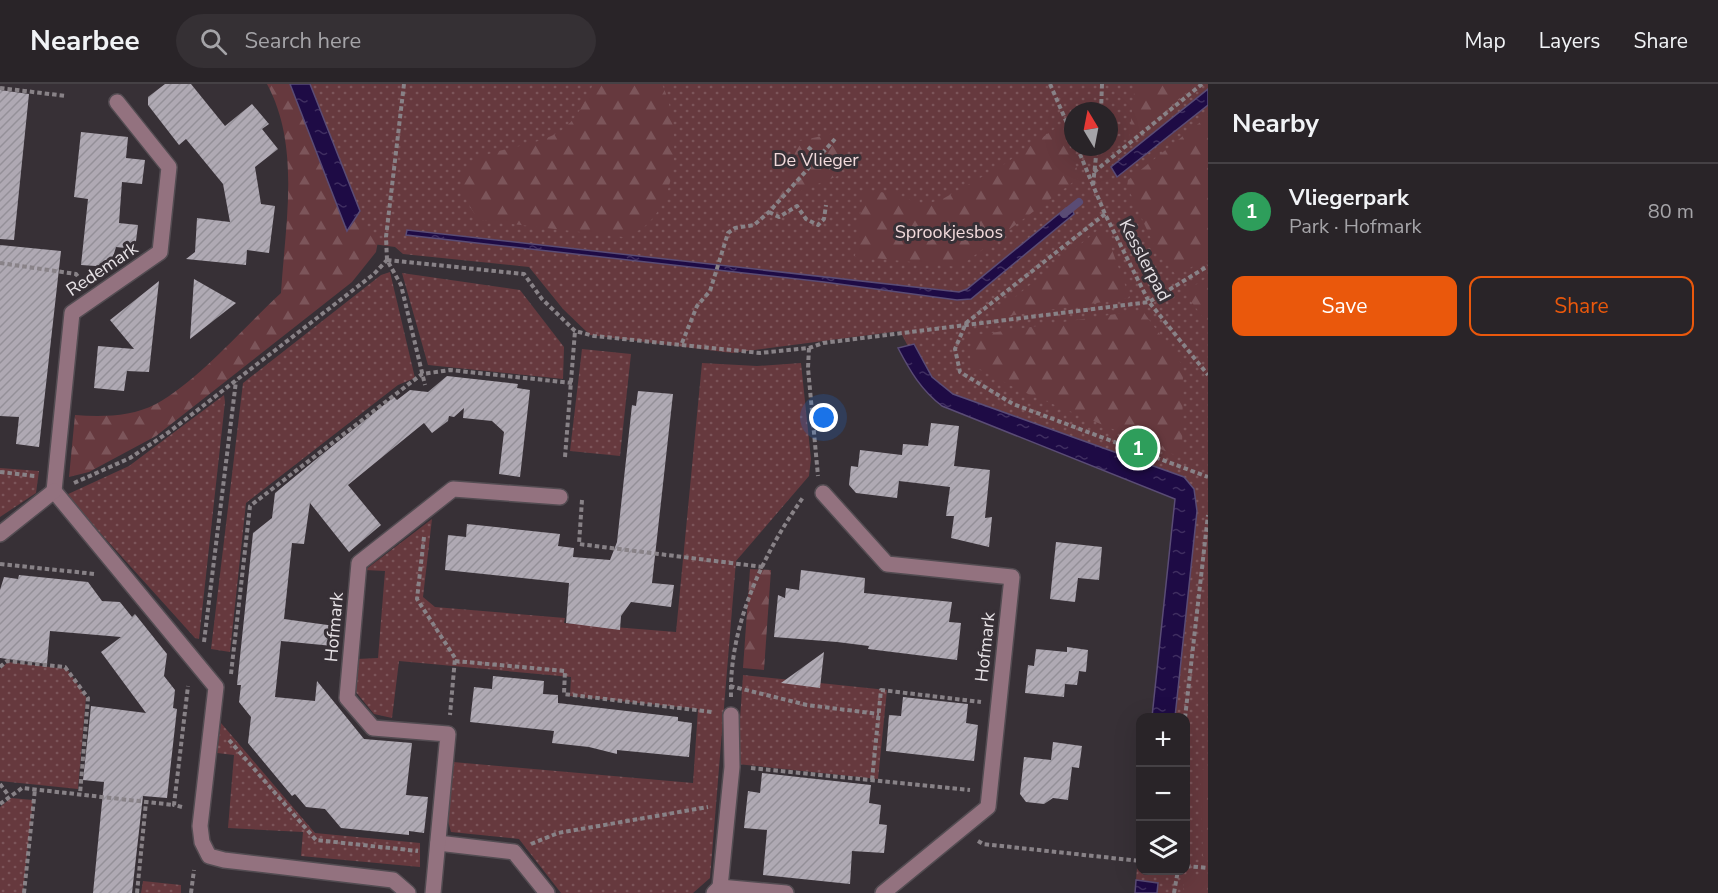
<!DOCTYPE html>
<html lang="en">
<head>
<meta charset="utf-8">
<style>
  body { margin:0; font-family:"Nunito Sans",sans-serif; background:#353034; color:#f1f3f6 }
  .controls { position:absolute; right:18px; bottom:18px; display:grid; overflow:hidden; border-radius:12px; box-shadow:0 6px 24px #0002 }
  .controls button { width:54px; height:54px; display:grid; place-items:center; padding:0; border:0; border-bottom:2px solid #454145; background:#292428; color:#f1f3f6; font:30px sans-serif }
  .compass { position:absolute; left:1064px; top:18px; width:54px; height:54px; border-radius:50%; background:#292428; box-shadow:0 6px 24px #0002; rotate:350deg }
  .you { position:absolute; left:824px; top:334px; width:21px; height:21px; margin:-15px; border:4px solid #fff; border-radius:50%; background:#1a73e8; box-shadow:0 0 0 9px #1a73e833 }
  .badge { display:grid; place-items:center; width:39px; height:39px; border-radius:50%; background:#ea580c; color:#fff; font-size:20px; font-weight:700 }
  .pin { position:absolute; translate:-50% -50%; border:3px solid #fff; box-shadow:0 2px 6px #0006 }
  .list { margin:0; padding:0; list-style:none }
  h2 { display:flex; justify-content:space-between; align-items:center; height:78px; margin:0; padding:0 24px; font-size:26px }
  h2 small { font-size:20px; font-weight:400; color:#a5a4a8 }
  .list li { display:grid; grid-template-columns:39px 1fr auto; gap:18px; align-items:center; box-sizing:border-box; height:96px; padding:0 24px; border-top:2px solid #454145 }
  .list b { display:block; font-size:22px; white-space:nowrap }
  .list p { margin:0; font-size:20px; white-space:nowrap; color:#a5a4a8 }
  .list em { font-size:20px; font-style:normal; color:#a5a4a8 }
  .actions { display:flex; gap:12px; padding:18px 24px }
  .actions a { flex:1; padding:14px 0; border:2px solid #ea580c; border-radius:12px; text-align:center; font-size:21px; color:#ea580c }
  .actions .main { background:#ea580c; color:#fff }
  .icon { flex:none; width:33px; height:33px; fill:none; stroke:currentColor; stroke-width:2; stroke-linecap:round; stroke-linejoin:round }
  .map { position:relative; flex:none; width:1208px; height:809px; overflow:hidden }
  header { display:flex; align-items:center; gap:36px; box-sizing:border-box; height:84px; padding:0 30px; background:#292428; border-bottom:2px solid #454145 }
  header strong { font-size:28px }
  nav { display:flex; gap:33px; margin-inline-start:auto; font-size:21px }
  .search { width:420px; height:54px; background:#353034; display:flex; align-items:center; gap:15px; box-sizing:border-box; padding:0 21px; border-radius:33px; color:#a5a4a8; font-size:22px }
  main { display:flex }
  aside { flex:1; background:#292428 }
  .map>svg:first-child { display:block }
  .green { fill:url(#green-dots); fill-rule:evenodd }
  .forest { fill:url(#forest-firs) }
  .water { fill:url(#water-ripples); stroke:#5a4c75; stroke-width:1.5 }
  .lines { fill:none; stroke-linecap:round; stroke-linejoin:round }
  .stream { stroke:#5a4c75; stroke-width:8 }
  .building { fill:url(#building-hatch) }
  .minor-casing { stroke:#534c52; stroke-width:18 }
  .path { stroke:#888287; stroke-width:4; stroke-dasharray:4.5 3; stroke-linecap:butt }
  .minor { stroke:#93727f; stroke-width:15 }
  .labels { text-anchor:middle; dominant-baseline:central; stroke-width:6; stroke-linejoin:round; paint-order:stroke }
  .park-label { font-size:18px; fill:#f1d9db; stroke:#373036 }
  .street-label { font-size:18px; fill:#e7e2e6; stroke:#373036 }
</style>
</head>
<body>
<header>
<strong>Nearbee</strong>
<div class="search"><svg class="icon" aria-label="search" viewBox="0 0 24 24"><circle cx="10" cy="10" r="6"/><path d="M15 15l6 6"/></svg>Search here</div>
<nav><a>Map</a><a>Layers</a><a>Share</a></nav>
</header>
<main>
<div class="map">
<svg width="1208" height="809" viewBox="0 0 1208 809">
  <defs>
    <pattern id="green-dots" width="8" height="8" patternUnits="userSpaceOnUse" patternTransform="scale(1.5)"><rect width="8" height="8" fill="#66393e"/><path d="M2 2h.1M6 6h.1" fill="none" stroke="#7c555a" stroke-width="1.8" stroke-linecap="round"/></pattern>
    <pattern id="forest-firs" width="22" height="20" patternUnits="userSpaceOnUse" patternTransform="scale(1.5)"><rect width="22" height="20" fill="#66393e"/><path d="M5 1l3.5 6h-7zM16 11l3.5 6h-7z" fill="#7c555a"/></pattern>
    <pattern id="water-ripples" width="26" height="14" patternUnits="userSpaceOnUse" patternTransform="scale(1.5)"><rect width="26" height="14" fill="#1e0b45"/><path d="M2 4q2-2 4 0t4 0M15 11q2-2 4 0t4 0" fill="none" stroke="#3f2e60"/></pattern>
    <pattern id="building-hatch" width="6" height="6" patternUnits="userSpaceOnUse" patternTransform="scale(1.5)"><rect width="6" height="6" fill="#afa9b3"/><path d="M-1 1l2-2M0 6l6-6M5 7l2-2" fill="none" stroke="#949098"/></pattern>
  </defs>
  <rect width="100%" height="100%" fill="#373036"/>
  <g class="green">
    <path d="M278,0H1208V809H1146L1147,798L1136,796L1137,784L1140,786H1186V634L1164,633L1186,411L949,318L925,295L900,247L732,269L590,251L563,225L529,183L403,170L395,163L328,154ZM1073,27H1109V63H1073Z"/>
    <polygon points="390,188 415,294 398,301 246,419 230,568 211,565 243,299 381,191"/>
    <polygon points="402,189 520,206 564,263 563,295 428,281"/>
    <polygon points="582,265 631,270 620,372 570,367"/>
    <polygon points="702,279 757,282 801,279 811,375 809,392 736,477 710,794 693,809 561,809 519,755 451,748 448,737 453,678 693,699 698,625 570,612 571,593 399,577 392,634 374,630 355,607 357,575 378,574 385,487 365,486 432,435 423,513 435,523 565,534 564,539 676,548"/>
    <polygon points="224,311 225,318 199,555 195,554 66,411 129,382"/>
    <polygon points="0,384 39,387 36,409 0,433"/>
    <polygon points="8,578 67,585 86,613 78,705 0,697 0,585"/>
    <polygon points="743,591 887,606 878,695 737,680"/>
    <polygon points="221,639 315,749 420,759 420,783 301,772 303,748 228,744 234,671 217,669"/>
    <polygon points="11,714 33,716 23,809 0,809 0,723"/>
    <polygon points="143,797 181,801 181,809 141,809"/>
  </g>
  <g class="forest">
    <path d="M267,0H290L347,146L355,137L379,152L376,168L352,198L156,352L89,388L69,393L75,331C101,333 131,333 156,320C198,297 245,242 281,209C285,141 301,63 267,0Z"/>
    <path d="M593,0H662C683,45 681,139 623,153L479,136C420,57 523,74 562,46C577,35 586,16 593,0Z"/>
    <polygon points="1135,0 1197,0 1129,55"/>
    <polygon points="1208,32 1208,173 1177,192 1158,170 1127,102 1128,96"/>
    <polygon points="1060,41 1080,93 959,183 855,172 863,107 893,109 920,120 939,117 1003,81"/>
    <polygon points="840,48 840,91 778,116 799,57"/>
    <polygon points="1103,142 1130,214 988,235"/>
    <polygon points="1208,193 1208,240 1184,208"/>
    <polygon points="1142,226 1183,282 1182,374 1019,306 970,280 971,252"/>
    <polygon points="750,485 771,486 764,586 743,584"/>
    <polygon points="1200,686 1208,686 1208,773 1203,772"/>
    <polygon points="1185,791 1208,792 1208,809 1183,809"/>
  </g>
  <g class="water">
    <polygon points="290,0 310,0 360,127 347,147"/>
    <polygon points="1208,5 1208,21 1117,93 1111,83"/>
    <polygon points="1066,124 1072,125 1074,130 971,215 957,216 824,198 406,151 407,146 959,208 967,205"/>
    <path d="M914,260L932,293L953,310L1184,393L1194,405L1197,427L1175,633H1152L1175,415L942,322C921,306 910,287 898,264Z"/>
    <polygon points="1136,796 1158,799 1157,809 1135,809"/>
  </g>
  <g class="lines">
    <polyline class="stream" points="1064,130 1079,118"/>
  </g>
  <g class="building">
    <polygon points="165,0 191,0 225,42 252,20 269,40 262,45 278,65 255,83 261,120 275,122 269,169 247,166 246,181 186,175 195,168 197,134 230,138 223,100 186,55 179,61 148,21 148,13"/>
    <polygon points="0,6 29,10 14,156 0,155"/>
    <polygon points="81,48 128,53 126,74 145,76 142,100 122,98 119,139 138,141 135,165 116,163 110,183 81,181 88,115 74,113"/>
    <polygon points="0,161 61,167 39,363 16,360 19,333 0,332"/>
    <polygon points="194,195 236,219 190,255"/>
    <polygon points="159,197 149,288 127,287 124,307 94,304 98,262 134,265 110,236"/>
    <polygon points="447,292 518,300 517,304 530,306 520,393 499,390 504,348 492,337 463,334 464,324 454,333 449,332 448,337 432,349 424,339 348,401 381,441 349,468 310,419 304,460 292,459 284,535 335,542 333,562 281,557 275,613 315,617 317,597 364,655 412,659 406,711 428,713 424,749 409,747 409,751 341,744 325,725 306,723 295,710 292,712 248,659 251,633 239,618 241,601 237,601 253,449 272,434 275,409 320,372 394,313 397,316 410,306 428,308"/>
    <polygon points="638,307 673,310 652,499 674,501 671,523 631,518 621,532 620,546 566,539 569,499 445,486 448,451 466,453 467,440 560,450 558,462 574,464 573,473 610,476 617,458 632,321 636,322"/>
    <polygon points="931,339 959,342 954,382 990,386 985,434 992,433 989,463 951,454 954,432 946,432 950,403 899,397 897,414 856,409 849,401 851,382 858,383 860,366 902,371 903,360 928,362"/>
    <polygon points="1056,458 1102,463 1099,496 1078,494 1075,518 1050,515"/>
    <polygon points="801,486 865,494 864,509 952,518 949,538 961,539 957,576 868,565 869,562 837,558 774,553 778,511 785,514 786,504 799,506"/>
    <polygon points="19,491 88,498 102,517 120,518 132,533 135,530 167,570 164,592 175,606 173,624 177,625 167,714 143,712 132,809 93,809 104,698 83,696 91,622 146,629 101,568 121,553 50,547 47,580 0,574 0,506 4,493 18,495"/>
    <polygon points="1067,563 1088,566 1086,588 1079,587 1077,601 1065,600 1064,613 1025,609 1028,581 1034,582 1036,565 1067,568"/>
    <polygon points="824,568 820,604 781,599"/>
    <polygon points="493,592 544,597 543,610 558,611 558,619 678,633 678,637 692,639 689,673 617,666 617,670 589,663 552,659 554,647 470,638 474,603 492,605"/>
    <polygon points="903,613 968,620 966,639 978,641 974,677 886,667 889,631 901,632"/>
    <polygon points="1053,658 1082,662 1079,684 1072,683 1068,716 1053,714 1044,720 1026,718 1020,710 1024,673 1051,676"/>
    <polygon points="762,689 871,701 869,719 881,721 879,740 887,741 884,769 852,767 850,800 763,791 767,746 744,744 748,707 760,709"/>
  </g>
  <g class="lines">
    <g class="minor-casing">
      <g id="minor">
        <polyline points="54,407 216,603 200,742 202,758 209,772 224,776 393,796 408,809"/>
        <polyline points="54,407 72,229 160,168 169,83 117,18"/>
        <polyline points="823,409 887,480 1012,493 988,723 883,809"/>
        <polyline points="0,450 54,407"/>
        <polyline points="438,759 514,768 547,809"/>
        <polyline points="720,803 732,683 731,631"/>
        <polyline points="433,809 448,650 373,644 347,614 359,479 453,405 560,413"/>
        <polyline points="714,809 720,803 786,809"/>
      </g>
    </g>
    <g class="path">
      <polyline points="404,0 386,153 387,176 401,201 425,301"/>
      <polyline points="1050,0 1073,53"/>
      <polyline points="0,4 66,12"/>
      <polyline points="1101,27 1102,0"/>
      <polyline points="808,63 831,84"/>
      <polyline points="1077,63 1105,130 1149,218 1208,291"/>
      <polyline points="1094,88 1202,0"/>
      <polyline points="1093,101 1097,63"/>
      <polyline points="769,128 779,133 797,122 806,135 818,141 824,135 826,121"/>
      <polyline points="1105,130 966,239 955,265 960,288 1013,320 1208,393"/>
      <polyline points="387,176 524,190 542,215 575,247 594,252 760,269 809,264 823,259 1149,218 1208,182"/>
      <polyline points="0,179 76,190 82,198"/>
      <polyline points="682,259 697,222 710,207 728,149 735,144 754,141 769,128 835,55"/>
      <polyline points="809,264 808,284 818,392"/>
      <polyline points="565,373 575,247"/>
      <polyline points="0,388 35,392"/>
      <polyline points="74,399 130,374 169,348 374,190 387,176"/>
      <polyline points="582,416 579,460 763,483"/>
      <polyline points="424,453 417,515 455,574 450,631"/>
      <polyline points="0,480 95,490"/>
      <polyline points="204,558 236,297"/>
      <polyline points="455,577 565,587 564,610 712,628"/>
      <polyline points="0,583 7,577 65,583 88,614 80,710"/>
      <polyline points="231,590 250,422 422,290 450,286 572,299"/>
      <polyline points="730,602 807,621 879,630"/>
      <path d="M731,613C729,541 763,470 804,412"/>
      <polyline points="1185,634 1208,431"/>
      <polyline points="229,656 316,756 418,767"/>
      <polyline points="1186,673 1186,735"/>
      <polyline points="751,684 970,706"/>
      <polyline points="872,696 881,606 981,618"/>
      <polyline points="0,700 9,712"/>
      <polyline points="0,720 22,704 174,721"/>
      <polyline points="182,723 174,721 188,602"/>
      <polyline points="978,757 983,760 1140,777"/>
      <polyline points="531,760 558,749 708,723"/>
      <polyline points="1186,782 1208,784"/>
      <polyline points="24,809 35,705"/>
      <polyline points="137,809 146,718"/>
      <polyline points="191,809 194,786"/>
      <polyline points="1174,809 1178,786"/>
    </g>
    <use href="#minor" class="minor"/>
  </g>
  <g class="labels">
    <g class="park-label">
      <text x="816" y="76">De Vlieger</text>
      <text x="949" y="148">Sprookjesbos</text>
    </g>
    <g class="street-label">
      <text transform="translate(1145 176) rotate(62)">Kesslerpad</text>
      <text transform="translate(102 185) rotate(-34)">Redemark</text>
      <text transform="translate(334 543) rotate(-85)">Hofmark</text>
      <text transform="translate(985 563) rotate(-84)">Hofmark</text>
    </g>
  </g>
</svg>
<div class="controls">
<button>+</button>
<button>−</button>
<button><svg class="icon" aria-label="layers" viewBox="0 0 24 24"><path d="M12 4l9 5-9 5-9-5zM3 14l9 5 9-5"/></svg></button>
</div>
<svg class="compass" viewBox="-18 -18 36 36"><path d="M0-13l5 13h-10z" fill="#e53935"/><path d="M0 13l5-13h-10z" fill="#a5a4a8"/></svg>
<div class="you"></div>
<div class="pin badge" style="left:1138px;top:364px;background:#2e9e5b">1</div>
</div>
<aside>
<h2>Nearby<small></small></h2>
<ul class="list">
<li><span class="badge" style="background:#2e9e5b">1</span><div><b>Vliegerpark</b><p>Park · Hofmark</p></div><em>80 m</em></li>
</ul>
<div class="actions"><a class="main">Save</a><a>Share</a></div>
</aside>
</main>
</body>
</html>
